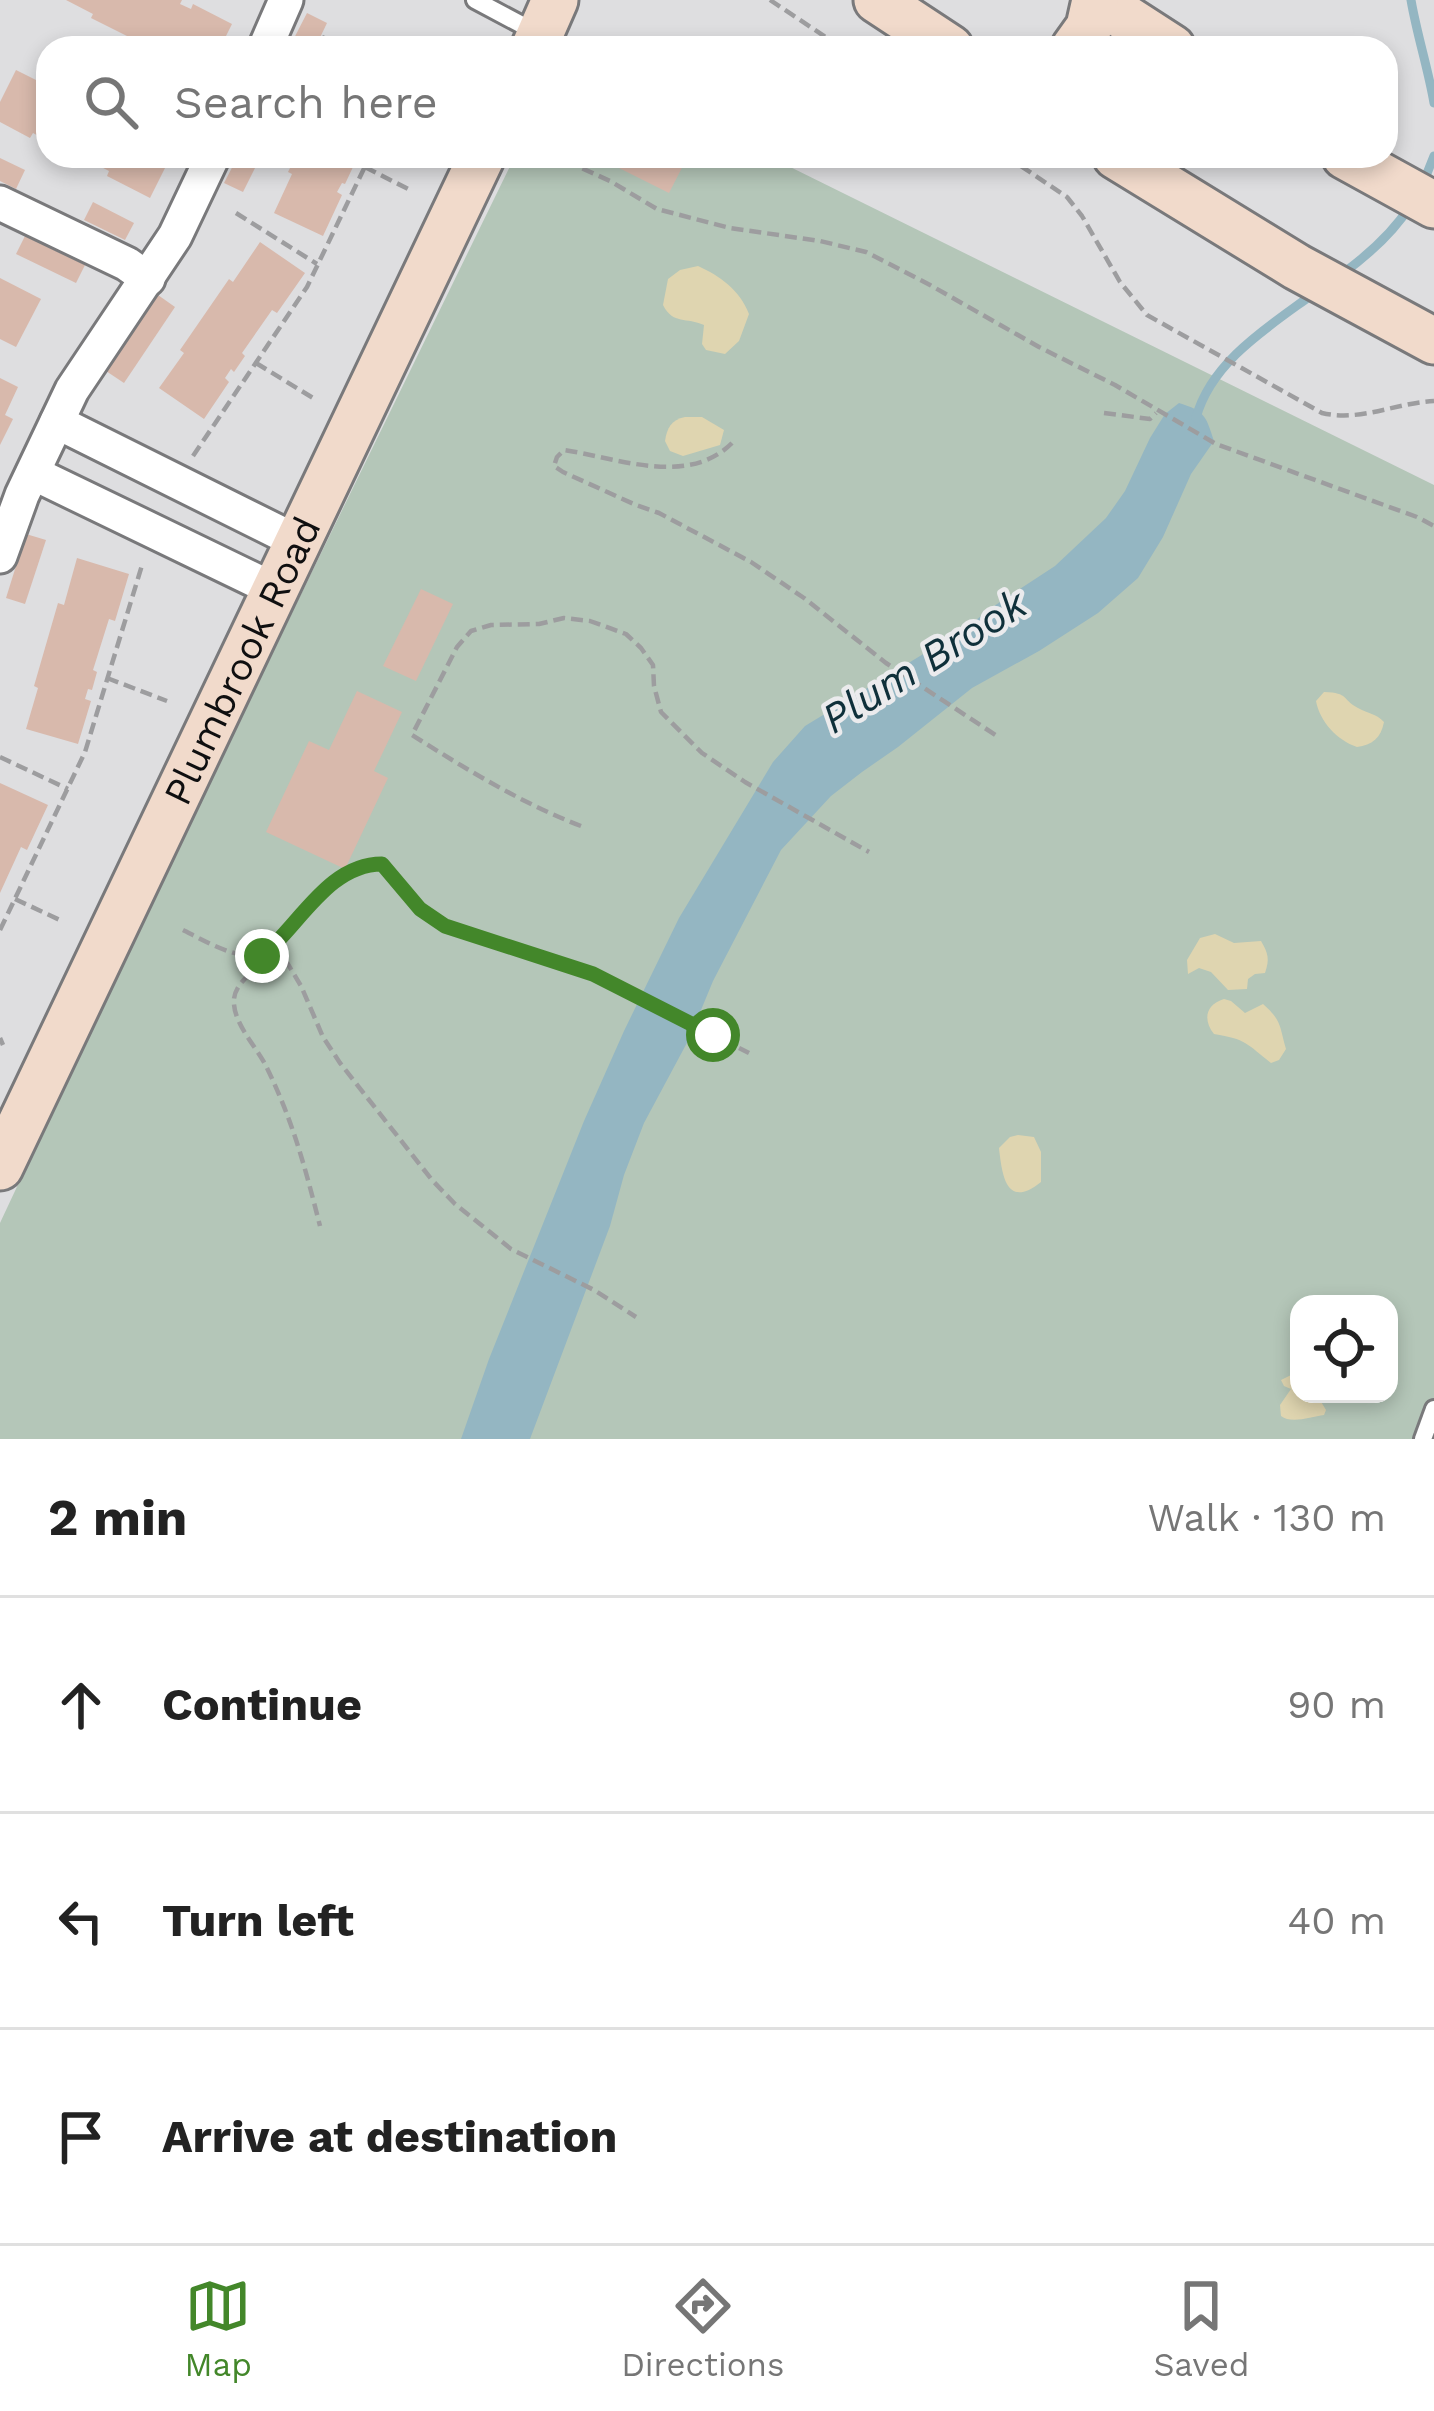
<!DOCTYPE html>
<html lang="en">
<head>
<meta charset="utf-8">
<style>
  body { margin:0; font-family:"Work Sans",sans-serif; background:#f2f2f2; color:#222 }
  .controls { position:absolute; right:36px; bottom:36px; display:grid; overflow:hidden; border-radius:24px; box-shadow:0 6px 18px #0003 }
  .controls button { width:108px; height:108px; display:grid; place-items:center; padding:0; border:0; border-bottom:3px solid #e0e0e0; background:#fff; color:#222; font:60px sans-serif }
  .stop { position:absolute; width:36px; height:36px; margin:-27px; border:9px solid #43872a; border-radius:50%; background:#fff }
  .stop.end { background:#43872a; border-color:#fff; box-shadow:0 3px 12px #0008 }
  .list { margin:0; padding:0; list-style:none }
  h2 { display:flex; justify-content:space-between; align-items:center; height:156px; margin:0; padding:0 48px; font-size:51px }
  h2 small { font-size:39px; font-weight:400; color:#767676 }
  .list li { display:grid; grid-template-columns:78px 1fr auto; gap:36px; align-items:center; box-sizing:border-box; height:216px; padding:0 48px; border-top:3px solid #e0e0e0 }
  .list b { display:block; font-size:45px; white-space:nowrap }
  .list em { font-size:39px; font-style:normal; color:#767676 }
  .icon { flex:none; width:66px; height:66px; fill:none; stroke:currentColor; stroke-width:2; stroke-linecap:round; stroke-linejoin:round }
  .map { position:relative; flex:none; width:1434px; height:1439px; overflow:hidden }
  .search { position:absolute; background:#fff; box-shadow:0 6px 18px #0003; left:36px; right:36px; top:36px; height:132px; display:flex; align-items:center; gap:30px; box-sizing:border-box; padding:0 42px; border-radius:36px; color:#767676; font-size:45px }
  .sheet { height:804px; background:#fff }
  nav { display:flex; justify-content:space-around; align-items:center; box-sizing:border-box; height:168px; border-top:3px solid #e0e0e0; background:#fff; font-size:33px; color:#767676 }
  nav a { display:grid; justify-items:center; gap:6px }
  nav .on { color:#43872a }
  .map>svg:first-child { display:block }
  .green { fill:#b4c6b8; fill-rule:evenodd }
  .sand { fill:#dfd5b0 }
  .water { fill:#94b6c2 }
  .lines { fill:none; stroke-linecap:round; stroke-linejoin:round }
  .stream { stroke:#94b6c2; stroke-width:9 }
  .building { fill:#d8b9ac }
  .lane-casing { stroke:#79797b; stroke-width:22 }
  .street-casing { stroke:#79797b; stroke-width:39 }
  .secondary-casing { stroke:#79797b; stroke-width:51 }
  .path { stroke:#9d9d9f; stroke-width:4.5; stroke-dasharray:12 6; stroke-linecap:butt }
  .lane { stroke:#fff; stroke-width:16 }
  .street { stroke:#fff; stroke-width:33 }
  .secondary { stroke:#f1dacb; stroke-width:45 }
  .route { stroke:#43872a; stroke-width:15 }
  .labels { text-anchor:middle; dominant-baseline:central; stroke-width:9; stroke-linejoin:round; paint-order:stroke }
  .street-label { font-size:39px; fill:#0f0f10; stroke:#ebebed }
  .water-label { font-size:42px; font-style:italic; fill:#0f303a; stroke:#ebebed }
</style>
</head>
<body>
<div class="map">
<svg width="1434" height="1439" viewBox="0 0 1434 1439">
  <rect width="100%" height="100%" fill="#dedee0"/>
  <path class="green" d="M515,156H768L1434,485V1439H0V1223L142,920ZM1299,1304H1389V1394H1299Z"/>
  <g class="sand">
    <path d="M698,266C720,276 740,290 749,314L739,341L725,354L706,350L702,344L704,325C687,317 673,325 663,305L668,279L680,270Z"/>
    <path d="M685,417H702L724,430L720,445L683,456L670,451L665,441C667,428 671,420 685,417Z"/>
    <path d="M1324,692C1350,693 1341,699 1358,708C1369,714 1375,713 1384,722C1381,738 1372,745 1357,747C1337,740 1320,722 1316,701Z"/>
    <path d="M1215,934L1234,943L1261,941C1268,953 1270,959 1265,973L1255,974L1248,979L1247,989L1228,990L1211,972L1199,968L1188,974L1187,960L1200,938Z"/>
    <path d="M1224,999L1231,1001L1245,1013L1263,1004C1282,1021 1279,1025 1286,1049L1279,1060L1271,1063C1247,1044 1246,1039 1214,1034C1203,1020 1205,1005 1224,999Z"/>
    <path d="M1018,1135L1034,1137L1041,1152V1182C1006,1210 1002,1175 999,1148L1010,1137Z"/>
    <path d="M1295,1373H1299V1394H1324L1320,1400L1326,1410L1324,1415C1311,1417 1291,1424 1281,1416L1280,1405L1291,1389L1284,1386L1281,1380Z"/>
  </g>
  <path class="water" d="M1179,403C1205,411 1206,416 1214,441L1191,474L1163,537L1138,578L1098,613L1039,651L972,688L898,747L862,772L831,796L781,850L713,981L689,1039L644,1123L624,1175L610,1226L530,1439H461L489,1359L584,1121L624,1031L679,918L773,762L805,726L966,628L991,608L1055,566L1106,518L1125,491L1150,438L1165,414Z"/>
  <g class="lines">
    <g class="stream">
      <path d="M1411,0C1417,35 1428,68 1434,103"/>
      <polyline points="1422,186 1434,156"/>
      <path d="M1342,274C1368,255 1393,233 1410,206"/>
      <path d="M1196,418C1211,362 1268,327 1313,294"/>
    </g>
  </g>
  <g class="building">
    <polygon points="66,0 182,0 180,4 191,9 193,4 232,24 220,48 151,48 91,18 93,14"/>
    <polygon points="307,13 327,23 315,48 289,48"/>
    <polygon points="16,70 48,86 48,147 41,143 44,139 33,133 30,138 0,122 0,102"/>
    <polygon points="80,156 171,156 150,198 107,176 109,171"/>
    <polygon points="238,156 261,156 243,192 224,183"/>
    <polygon points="296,156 354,156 350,165 353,167 345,184 342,183 337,192 342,195 323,236 274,213 292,174 288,172"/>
    <polygon points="595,156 688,156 669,193"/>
    <polygon points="0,158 25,170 16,189 0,181"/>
    <polygon points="93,202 134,223 125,240 84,220"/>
    <polygon points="25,236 85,265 76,283 16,254"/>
    <polygon points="260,242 305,273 277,313 272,310 242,353 245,356 234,372 231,369 225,378 229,382 204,419 159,388 184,353 180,350 229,279 233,282"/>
    <polygon points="0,278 41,299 16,347 0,339"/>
    <polygon points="158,295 175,307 124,383 106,371"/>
    <polygon points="0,378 18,387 5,415 13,419 0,445"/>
    <polygon points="26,534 46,540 25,604 6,598"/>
    <polygon points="77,558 129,574 115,621 109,619 93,670 97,672 92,690 88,689 85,699 91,701 78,744 26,729 38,688 34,686 58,603 64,605"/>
    <polygon points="421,589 453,604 416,681 383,666"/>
    <polygon points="357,691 402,712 374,771 388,778 345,869 266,832 309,741 329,750"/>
    <polygon points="0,783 48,805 27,850 21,847 0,893"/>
  </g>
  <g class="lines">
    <g class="lane-casing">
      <g id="lane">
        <polyline points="475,0 539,34"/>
        <polyline points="1423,1439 1434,1409"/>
      </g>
    </g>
    <g class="street-casing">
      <g id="street">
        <polyline points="265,48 286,0"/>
        <polyline points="0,203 127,264 148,279"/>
        <polyline points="57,422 296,541"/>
        <polyline points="33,473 273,589"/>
        <polyline points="0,556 22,495 72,390 175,236 213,156"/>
      </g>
    </g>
    <g class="secondary-casing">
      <g id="secondary">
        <polyline points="877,0 950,48"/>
        <polyline points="1098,0 1172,48"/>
        <polyline points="534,48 555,0"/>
        <polyline points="1074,48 1089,27 1095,0"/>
        <polyline points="1116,156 1297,267 1434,341"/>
        <polyline points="1345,156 1434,205"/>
        <path id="s1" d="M0,1167L482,156"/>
      </g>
    </g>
    <g class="path">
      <polyline points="770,0 842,48"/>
      <polyline points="322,37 347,48"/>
      <path d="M1006,156L1067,197L1082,216L1120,282L1147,315L1322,413C1361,422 1395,403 1434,401"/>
      <polyline points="566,161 610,181 657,209 730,228 820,241 866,252 930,285 1039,347 1115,385 1216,444 1417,517 1434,526"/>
      <polyline points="365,167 412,191"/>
      <polyline points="236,213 317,264"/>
      <polyline points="256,363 313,398"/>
      <polyline points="1104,413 1150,419 1156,413"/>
      <path d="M732,443C688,487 617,458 564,450L557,457L554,466L563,472L636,505L659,513L751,562L804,598L886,663L997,736"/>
      <polyline points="193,456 307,287 370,156"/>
      <polyline points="107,678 167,701"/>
      <polyline points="0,757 68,789"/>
      <path d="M581,826C521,803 466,769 412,735L457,647L471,631L491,625L539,624L564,618L590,621L626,634L641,648L653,665L654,686L661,712L702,753L745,782L869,852"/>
      <polyline points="15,899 62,921"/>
      <polyline points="0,930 85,752 143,562"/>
      <path d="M183,930C203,940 242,963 264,954C277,949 287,930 296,919C316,895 348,864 381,864L420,909L445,927L593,974L749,1053"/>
      <polyline points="276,944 301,986 323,1037 340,1063 432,1180 455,1204 511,1249 594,1290 636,1317"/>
      <path d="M280,954C265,964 236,978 234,999C232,1022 256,1046 266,1066C293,1121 305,1167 320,1226"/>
      <polyline points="0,1038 3,1045"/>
    </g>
    <use href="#lane" class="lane"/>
    <use href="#street" class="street"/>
    <use href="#secondary" class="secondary"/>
  </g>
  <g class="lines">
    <path class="route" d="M262,956C299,926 328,864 382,864L420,909L445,926L593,974L713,1035"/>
  </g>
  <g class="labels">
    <g class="street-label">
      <text stroke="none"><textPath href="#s1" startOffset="561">Plumbrook Road</textPath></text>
    </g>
    <g class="water-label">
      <text transform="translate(924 661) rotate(-32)">Plum Brook</text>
    </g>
  </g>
</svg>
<div class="controls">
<button><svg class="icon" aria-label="locate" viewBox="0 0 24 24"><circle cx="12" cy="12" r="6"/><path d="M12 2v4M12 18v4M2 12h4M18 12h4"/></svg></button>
</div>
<div class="stop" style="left:713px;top:1035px"></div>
<div class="stop end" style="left:262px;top:956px"></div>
<div class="search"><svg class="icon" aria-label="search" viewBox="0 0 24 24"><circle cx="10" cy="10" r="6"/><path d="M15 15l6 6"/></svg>Search here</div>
</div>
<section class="sheet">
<h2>2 min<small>Walk · 130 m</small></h2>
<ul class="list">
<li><svg class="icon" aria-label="ahead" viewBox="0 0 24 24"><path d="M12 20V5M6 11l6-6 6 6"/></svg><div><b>Continue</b></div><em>90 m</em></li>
<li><svg class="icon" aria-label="left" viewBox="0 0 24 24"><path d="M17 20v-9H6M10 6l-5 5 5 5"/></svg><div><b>Turn left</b></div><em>40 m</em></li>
<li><svg class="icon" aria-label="arrive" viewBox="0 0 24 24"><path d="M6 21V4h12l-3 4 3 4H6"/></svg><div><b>Arrive at destination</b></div></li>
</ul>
</section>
<nav>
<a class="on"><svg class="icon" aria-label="map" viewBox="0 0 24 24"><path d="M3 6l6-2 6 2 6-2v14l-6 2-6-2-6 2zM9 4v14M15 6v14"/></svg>Map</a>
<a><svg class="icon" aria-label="directions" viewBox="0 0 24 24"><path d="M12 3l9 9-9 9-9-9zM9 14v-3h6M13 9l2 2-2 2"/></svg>Directions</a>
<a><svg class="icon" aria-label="saved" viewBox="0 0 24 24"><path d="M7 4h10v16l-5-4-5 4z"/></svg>Saved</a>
</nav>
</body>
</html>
